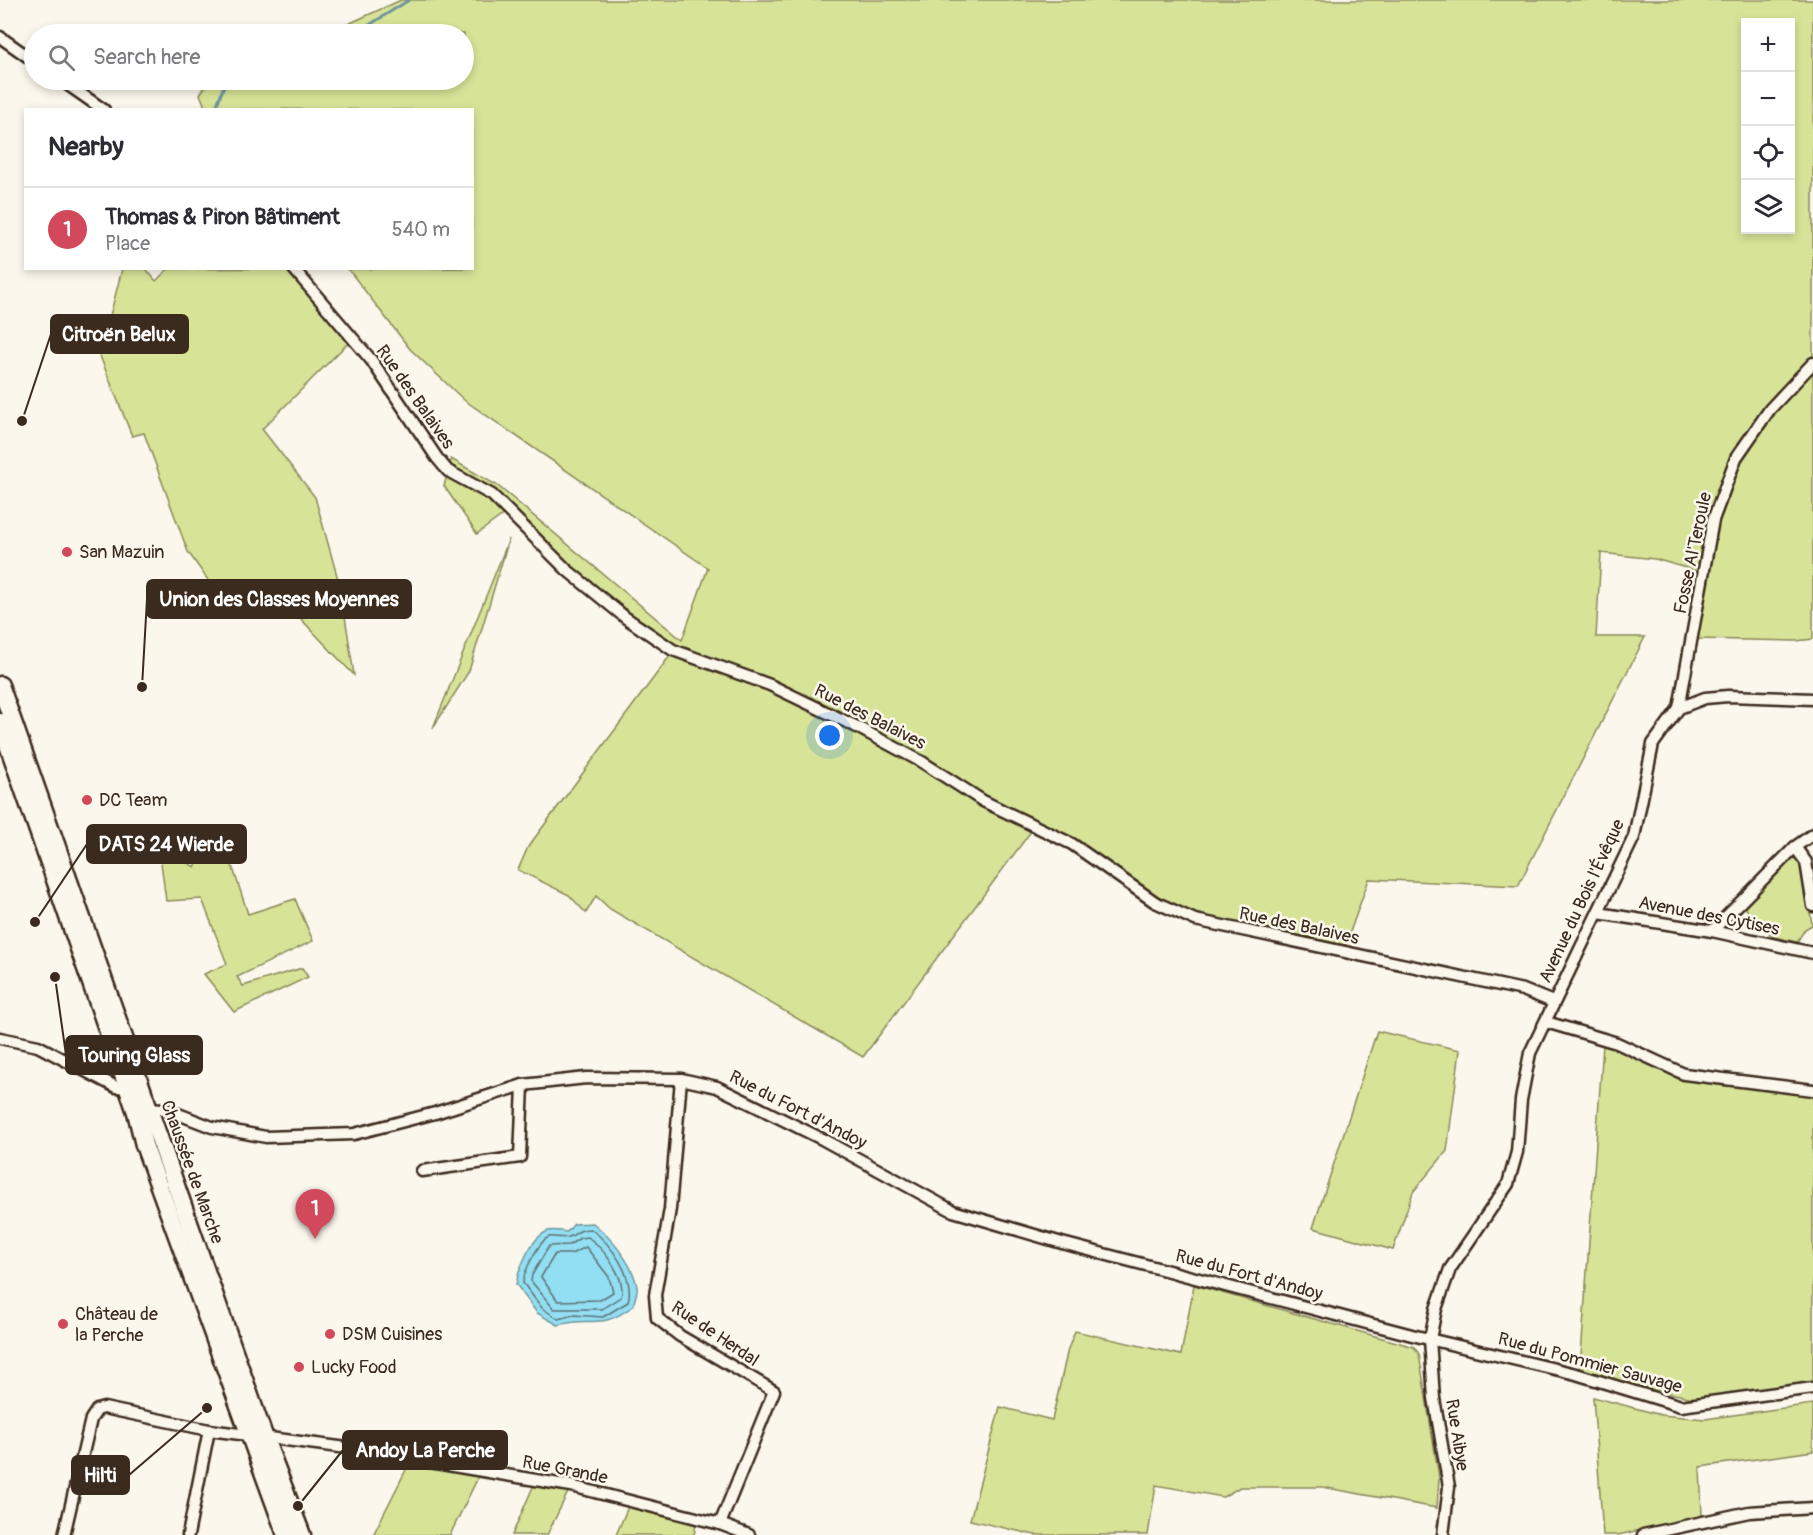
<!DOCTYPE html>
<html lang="en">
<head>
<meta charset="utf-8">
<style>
  body { margin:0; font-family:Pangolin,sans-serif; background:#f7f7f7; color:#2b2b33 }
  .controls { position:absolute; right:18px; top:18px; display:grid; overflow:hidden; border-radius:0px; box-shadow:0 3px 9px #0003 }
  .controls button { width:54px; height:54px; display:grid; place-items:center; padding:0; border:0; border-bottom:2px solid #e1e1e2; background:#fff; color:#2b2b33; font:30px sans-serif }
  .you { position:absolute; left:830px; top:736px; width:21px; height:21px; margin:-15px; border:4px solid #fff; border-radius:50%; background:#1a73e8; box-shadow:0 0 0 9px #1a73e833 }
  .badge { display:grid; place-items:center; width:39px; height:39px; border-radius:50%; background:#d1495b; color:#fff; font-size:20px; font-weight:700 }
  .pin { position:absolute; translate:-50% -50px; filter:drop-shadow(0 2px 3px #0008) }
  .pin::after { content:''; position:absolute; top:32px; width:21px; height:18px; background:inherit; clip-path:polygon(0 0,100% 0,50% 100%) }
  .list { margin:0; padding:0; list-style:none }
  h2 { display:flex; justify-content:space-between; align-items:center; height:78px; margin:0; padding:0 24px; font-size:26px }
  h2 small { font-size:20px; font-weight:400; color:#7c7c81 }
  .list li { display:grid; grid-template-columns:39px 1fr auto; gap:18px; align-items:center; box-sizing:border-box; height:84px; padding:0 24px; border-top:2px solid #e1e1e2 }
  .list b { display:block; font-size:22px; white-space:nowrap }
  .list p { margin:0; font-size:20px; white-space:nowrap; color:#7c7c81 }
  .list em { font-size:20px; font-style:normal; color:#7c7c81 }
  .icon { flex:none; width:33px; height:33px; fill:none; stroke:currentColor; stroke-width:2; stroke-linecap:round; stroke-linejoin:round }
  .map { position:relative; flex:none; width:1813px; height:1535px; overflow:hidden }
  .search { position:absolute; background:#fff; box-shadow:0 3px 9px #0003; left:24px; top:24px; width:450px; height:66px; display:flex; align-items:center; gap:15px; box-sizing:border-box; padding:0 21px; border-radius:33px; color:#7c7c81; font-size:22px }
  .panel { position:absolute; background:#fff; box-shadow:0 3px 9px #0003; left:24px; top:108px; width:450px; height:162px; border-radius:0px }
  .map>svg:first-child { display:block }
  .green { fill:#d7e497; stroke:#89875a; stroke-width:1.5; fill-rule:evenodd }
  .water { fill:#92def2; stroke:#6f969d; stroke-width:1.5 }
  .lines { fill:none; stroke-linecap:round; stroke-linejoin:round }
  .shore { stroke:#5e7273; stroke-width:1.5 }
  .stream { stroke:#6f969d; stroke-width:3 }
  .minor-casing { stroke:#3b2a1e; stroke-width:15 }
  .primary-casing { stroke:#3b2a1e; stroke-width:21 }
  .minor { stroke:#fbf7ec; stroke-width:10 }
  .primary { stroke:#fbf7ec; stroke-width:16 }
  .poi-dot { fill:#d1495b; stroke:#fbf7ec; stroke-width:2 }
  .labels { text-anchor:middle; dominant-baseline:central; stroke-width:5; stroke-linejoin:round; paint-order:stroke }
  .street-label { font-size:18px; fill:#3b2a1e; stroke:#fbf7ec }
  .poi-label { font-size:18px; fill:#3b2a1e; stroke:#fbf7ec; text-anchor:start }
  .leader { fill:none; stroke:#3b2a1e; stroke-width:2 }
  .callout-dot { fill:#3b2a1e; stroke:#fbf7ec; stroke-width:2 }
  .callout { fill:#3b2a1e; stroke:#3b2a1e; stroke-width:2 }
  .callout-label { font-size:20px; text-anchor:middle; font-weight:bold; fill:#fff }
</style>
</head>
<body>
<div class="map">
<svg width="1813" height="1535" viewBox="0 0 1813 1535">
  <rect width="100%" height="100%" fill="#fbf7ec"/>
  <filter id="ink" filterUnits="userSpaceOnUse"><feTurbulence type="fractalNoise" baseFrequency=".0167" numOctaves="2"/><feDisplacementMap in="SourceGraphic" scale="12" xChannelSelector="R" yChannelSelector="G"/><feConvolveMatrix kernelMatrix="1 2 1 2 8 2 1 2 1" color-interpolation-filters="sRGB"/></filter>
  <g filter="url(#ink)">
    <g class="green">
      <path d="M401,0H1813V639L1796,641L1694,639L1717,521L1741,455L1760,416L1737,447L1722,481L1700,572L1655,559L1601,553L1596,637H1645L1518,886L1369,879L1345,946L1195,916L1175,909L866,729L673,650L626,618L508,511L477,534L444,486L451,459L498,486L682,640L708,568L464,400L410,349L348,269L472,268V110L206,109L200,94L210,80H464V34H326ZM1746,22H1790V230H1746Z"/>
      <polygon points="293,268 353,338 262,429 315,497 341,590 354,675 282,599 251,596 215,604 213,587 188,552 144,433 132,436 90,331 109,320 122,269 146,269 156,281 168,269"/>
      <polygon points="509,539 469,671 433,728"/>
      <polygon points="672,653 768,688 853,728 1032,830 863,1057 610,909 596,896 586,913 569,895 518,870 528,847"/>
      <polygon points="159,847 195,867 202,853 232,865 248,914 295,899 313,941 237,977 243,986 302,968 308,977 234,1012 204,974 227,964 202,899 166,901"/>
      <polygon points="1795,851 1803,862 1812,925 1805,929 1797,942 1770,936 1768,925 1752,917 1744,906"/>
      <polygon points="1377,1031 1460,1050 1447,1151 1413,1192 1393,1250 1313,1228"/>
      <polygon points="1603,1045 1630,1053 1679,1076 1813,1093 1813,1384 1703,1400 1592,1377 1580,1370"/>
      <polygon points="1194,1285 1414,1347 1419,1354 1439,1478 1437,1508 1322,1487 1240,1487 1223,1497 1156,1485 1148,1535 1035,1535 970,1520 1000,1407 1052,1420 1068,1349 1075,1331 1181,1355"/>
      <polygon points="1593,1397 1661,1415 1705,1419 1813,1404 1813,1451 1700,1467 1702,1516 1618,1535 1603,1535"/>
      <polygon points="411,1460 481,1471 450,1535 373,1535"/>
      <polygon points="536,1480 571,1486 547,1535 512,1535"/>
      <polygon points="631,1500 697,1518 694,1535 616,1535"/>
    </g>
    <path class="water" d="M593,1223C611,1238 633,1263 637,1287C638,1293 634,1300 633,1306C599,1332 593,1315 558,1325L537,1313L516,1284C519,1268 531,1237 548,1231C553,1230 561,1231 567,1232L574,1224Z"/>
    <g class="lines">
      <g class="shore">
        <path d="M591,1229C611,1244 635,1276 628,1302L603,1317L573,1315L558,1319L542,1308L523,1283C523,1273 539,1241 549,1237C555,1236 563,1239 569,1237C579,1233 576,1230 591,1229Z"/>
        <path d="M588,1237C603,1248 627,1278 621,1297L602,1309H554L531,1281L532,1275L549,1246L569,1245L580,1238Z"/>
        <polygon points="586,1247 609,1277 613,1292 600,1300 558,1301 541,1277 555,1254 571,1254"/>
      </g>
      <g class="stream">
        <polyline points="349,34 363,29 409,0"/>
        <polyline points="215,110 226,80"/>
      </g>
      <g class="minor-casing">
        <g id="minor">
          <polyline points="0,37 34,61"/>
          <polyline points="61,80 104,110"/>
          <polyline points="293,268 372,361 437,458 448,471 492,495 567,570 626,618 673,650 770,685 855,726 922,762 983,801 1072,844 1155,902 1195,920 1523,990 1553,1002"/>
          <polyline points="1679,708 1713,520 1736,458 1770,409 1813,363"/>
          <polyline points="1795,847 1806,862 1813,906"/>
          <polyline points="1598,913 1712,931 1813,953"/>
          <polyline points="1712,931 1795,847 1813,834"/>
          <polyline points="1546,1022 1617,1043 1684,1074 1813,1090"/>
          <polyline points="0,1038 38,1046 116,1087 132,1088"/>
          <polyline points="681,1079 670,1209 655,1295 657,1318 680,1336 774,1391 720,1524"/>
          <polyline points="144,1108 165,1109 212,1127 266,1137 354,1134 435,1113 523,1085 586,1078 681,1079 717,1087 822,1139 953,1211 1062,1243 1412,1335 1576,1374 1681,1406 1813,1388"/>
          <polyline points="422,1171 520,1157 523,1085"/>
          <polyline points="64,1535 91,1419 97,1410 104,1408 209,1430 347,1448 571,1486 720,1524 749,1535"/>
          <polyline points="188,1535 209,1430"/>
          <polyline points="1443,1535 1449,1487 1434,1398 1430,1339 1436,1309 1450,1269 1508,1184 1517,1152 1521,1100 1530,1053 1634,837 1653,744 1679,708 1705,698 1728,696 1813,699"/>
          <polyline points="1643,1535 1749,1512 1813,1508"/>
        </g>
      </g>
      <g class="primary-casing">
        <g id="primary">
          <polyline points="0,685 264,1436 302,1535"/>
          <polyline points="0,722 136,1112 144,1145 286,1535"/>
        </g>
      </g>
      <use href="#minor" class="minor"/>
      <use href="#primary" class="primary"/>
    </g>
  </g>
  <g class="poi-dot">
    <circle cx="67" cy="552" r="6"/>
    <circle cx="87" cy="800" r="6"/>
    <circle cx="63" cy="1324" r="6"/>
    <circle cx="330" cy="1334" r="6"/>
    <circle cx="299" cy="1367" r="6"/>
  </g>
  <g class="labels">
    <g class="street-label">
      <text transform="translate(415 397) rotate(55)">Rue des Balaives</text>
      <text transform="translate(1693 553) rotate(-78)">Fosse Al'Teroule</text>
      <text transform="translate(870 717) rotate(27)">Rue des Balaives</text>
      <text transform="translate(1582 901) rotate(-65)">Avenue du Bois l'Évêque</text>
      <text transform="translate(1709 916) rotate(11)">Avenue des Cytises</text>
      <text transform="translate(1299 926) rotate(12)">Rue des Balaives</text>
      <text transform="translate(798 1110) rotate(27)">Rue du Fort d'Andoy</text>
      <text transform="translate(192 1172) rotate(70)">Chaussée de Marche</text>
      <text transform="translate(1249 1275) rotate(15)">Rue du Fort d'Andoy</text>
      <text transform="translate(715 1334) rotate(34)">Rue de Herdal</text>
      <text transform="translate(1590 1363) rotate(15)">Rue du Pommier Sauvage</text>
      <text transform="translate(1457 1435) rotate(81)">Rue Aibye</text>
      <text transform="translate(565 1470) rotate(11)">Rue Grande</text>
    </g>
    <g class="poi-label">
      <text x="79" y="552">San Mazuin</text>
      <text x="99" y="800">DC Team</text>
      <text x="75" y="1314">Château de<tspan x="75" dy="21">la Perche</tspan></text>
      <text x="342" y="1334">DSM Cuisines</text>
      <text x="311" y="1367">Lucky Food</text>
    </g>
  </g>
  <path class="leader" d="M22 421L51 334M142 687L147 599M35 922L87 844M55 977L66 1055M298 1506L343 1450M207 1408L129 1475"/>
  <g class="callout-dot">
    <circle cx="22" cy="421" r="6"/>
    <circle cx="142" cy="687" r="6"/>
    <circle cx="35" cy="922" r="6"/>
    <circle cx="55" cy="977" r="6"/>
    <circle cx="298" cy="1506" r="6"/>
    <circle cx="207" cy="1408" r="6"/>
  </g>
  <g class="callout">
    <rect x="51" y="315" width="137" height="38" rx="6"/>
    <rect x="147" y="580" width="264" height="38" rx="6"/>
    <rect x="87" y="825" width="159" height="38" rx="6"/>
    <rect x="66" y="1036" width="136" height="38" rx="6"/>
    <rect x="343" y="1431" width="164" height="38" rx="6"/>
    <rect x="72" y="1456" width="57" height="38" rx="6"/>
  </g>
  <g class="callout-label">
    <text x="119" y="341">Citroën Belux</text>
    <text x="279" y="606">Union des Classes Moyennes</text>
    <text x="166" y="851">DATS 24 Wierde</text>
    <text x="134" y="1062">Touring Glass</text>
    <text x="425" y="1457">Andoy La Perche</text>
    <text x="100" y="1482">Hilti</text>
  </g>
</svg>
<div class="controls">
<button>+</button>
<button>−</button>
<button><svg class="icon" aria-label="locate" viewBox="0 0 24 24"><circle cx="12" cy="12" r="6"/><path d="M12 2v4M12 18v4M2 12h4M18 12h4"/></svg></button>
<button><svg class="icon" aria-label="layers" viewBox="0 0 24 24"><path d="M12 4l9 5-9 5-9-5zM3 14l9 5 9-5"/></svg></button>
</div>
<div class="you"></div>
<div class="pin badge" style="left:315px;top:1239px">1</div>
<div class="search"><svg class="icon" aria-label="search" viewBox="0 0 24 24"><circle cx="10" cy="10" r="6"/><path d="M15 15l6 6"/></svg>Search here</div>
<section class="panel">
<h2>Nearby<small></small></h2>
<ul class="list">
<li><span class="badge">1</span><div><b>Thomas &amp; Piron Bâtiment</b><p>Place</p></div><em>540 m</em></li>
</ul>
</section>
</div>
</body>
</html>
